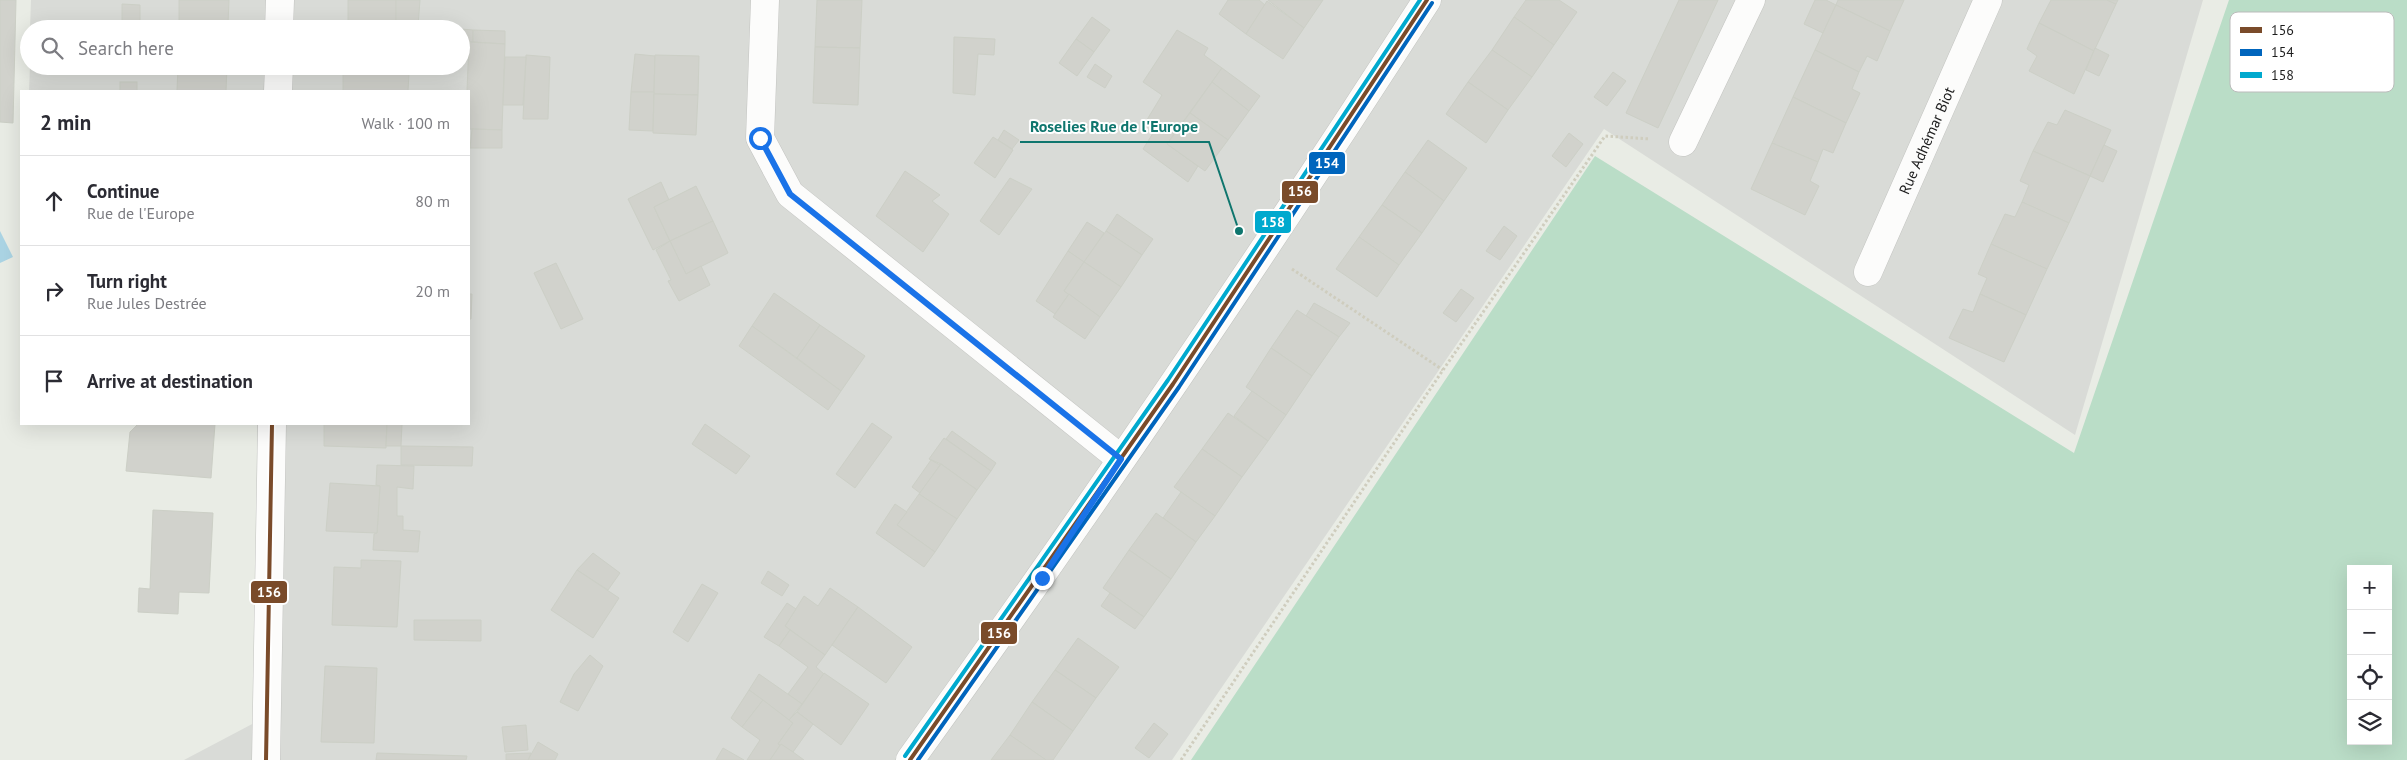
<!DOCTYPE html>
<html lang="en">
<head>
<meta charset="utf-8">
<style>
  body { margin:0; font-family:"PT Sans",sans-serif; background:#f7f7f7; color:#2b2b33 }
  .controls { position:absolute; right:15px; bottom:15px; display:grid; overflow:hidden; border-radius:0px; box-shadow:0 5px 20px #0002 }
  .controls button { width:45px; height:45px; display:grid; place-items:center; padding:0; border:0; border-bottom:1px solid #e1e1e2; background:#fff; color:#2b2b33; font:25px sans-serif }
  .stop { position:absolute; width:15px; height:15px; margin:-11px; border:4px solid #1a73e8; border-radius:50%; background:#fff }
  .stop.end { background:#1a73e8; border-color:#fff; box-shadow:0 1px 5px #0008 }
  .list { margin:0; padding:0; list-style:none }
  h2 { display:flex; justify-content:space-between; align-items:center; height:65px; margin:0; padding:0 20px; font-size:21px }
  h2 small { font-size:16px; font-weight:400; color:#7c7c81 }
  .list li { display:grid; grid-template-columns:32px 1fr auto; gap:15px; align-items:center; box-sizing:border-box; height:90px; padding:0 20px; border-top:1px solid #e1e1e2 }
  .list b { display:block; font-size:19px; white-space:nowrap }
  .list p { margin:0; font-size:16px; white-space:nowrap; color:#7c7c81 }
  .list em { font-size:16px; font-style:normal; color:#7c7c81 }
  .icon { flex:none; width:28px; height:28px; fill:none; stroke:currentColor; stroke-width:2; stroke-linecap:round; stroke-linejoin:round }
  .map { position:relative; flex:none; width:2407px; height:760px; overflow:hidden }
  .search { position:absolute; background:#fff; box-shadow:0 5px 20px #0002; left:20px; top:20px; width:450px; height:55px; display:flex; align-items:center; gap:12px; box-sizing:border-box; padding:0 18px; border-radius:28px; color:#7c7c81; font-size:19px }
  .panel { position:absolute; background:#fff; box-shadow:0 5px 20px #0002; left:20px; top:90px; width:450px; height:335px; border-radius:0px }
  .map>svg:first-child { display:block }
  .residential { fill:#d9dbd7 }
  .forest { fill:#baddc7; fill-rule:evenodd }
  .pitch { fill:#abd4e4 }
  .building { fill:#d1d2cc; stroke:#cccfc6 }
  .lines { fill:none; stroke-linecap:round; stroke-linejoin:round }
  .minor-casing { stroke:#c3c4c1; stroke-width:29 }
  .path { stroke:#cfcdbe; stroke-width:3; stroke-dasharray:2.5 2.5; stroke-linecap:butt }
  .minor { stroke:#fcfcfb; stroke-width:28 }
  .bus-1-casing { stroke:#fff; stroke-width:8 }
  .bus-2-casing { stroke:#fff; stroke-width:8 }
  .bus-3-casing { stroke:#fff; stroke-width:8 }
  .bus-1 { stroke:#7a4b2a; stroke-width:4 }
  .bus-2 { stroke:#0065bd; stroke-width:4 }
  .bus-3 { stroke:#00a9ce; stroke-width:4 }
  .route { stroke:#1a73e8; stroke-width:6 }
  .labels { text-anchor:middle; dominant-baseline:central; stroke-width:4; stroke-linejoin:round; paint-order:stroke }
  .street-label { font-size:15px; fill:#1d1d1d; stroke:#fff }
  .key { fill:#fff; stroke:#bbb; stroke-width:1 }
  .key-label { font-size:14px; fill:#1d1d1d }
  .leader { fill:none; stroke:#0f766e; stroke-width:2 }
  .callout-dot { fill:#0f766e; stroke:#fff; stroke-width:2 }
  .callout-label { font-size:16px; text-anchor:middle; font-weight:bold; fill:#0f766e; stroke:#fff; stroke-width:4; stroke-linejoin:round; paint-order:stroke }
  .line-badge { stroke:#fff; stroke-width:2 }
  .badge-label { font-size:14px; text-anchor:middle; font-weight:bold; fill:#fff }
</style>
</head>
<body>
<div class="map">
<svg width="2407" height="760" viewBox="0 0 2407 760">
  <rect width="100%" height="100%" fill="#e9ece5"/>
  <polygon class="residential" points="31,0 2203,0 2075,435 1604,129 1172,760 184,760 256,722 257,424 469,424 469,91 29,91 30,66 461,66 461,29 30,29"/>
  <path class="forest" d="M2229,0H2407V760H1191L1595,156L2074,453ZM2351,569H2388V741H2351Z"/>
  <polygon class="pitch" points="0,231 13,257 0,263"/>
  <g class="building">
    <polygon points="0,0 16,0 13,123 0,122"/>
    <polygon points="179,0 229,0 228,24 179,23"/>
    <polygon points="348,0 396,0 396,27 348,26"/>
    <polygon points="396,0 420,0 418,26 396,25"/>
    <polygon points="817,0 862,0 860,48 815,47"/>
    <polygon points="1228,0 1259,0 1265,5 1246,34 1219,14"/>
    <polygon points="1268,0 1323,0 1304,28"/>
    <polygon points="1526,0 1559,0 1577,12 1554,45 1514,17"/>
    <polygon points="1679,0 1718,0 1658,128 1626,113"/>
    <polygon points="1815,0 1826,0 1836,5 1823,33 1804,24"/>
    <polygon points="1838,0 1904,0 1890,31 1836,5"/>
    <polygon points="2051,0 2107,0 2116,4 2094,51 2039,23"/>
    <polygon points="2107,0 2118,0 2116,4"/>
    <polygon points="1267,1 1304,28 1283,59 1246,34"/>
    <polygon points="122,4 140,5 140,29 122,29"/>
    <polygon points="1836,5 1890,31 1877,61 1867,56 1859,72 1815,50"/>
    <polygon points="1092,17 1110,30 1094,52 1076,39"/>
    <polygon points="1514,17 1554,45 1532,77 1492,50"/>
    <polygon points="179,23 228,24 228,29 178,29"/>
    <polygon points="2039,23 2094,51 2074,94 2029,71 2037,56 2027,49"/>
    <polygon points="434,25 460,29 434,29"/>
    <polygon points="461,29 473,30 473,42 461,42"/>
    <polygon points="473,30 505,31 505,44 473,42"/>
    <polygon points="1177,30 1208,48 1204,55 1222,68 1167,144 1198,166 1188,182 1143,149 1155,130 1145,123 1162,95 1143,82"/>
    <polygon points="954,37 995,39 994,55 978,54 975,95 953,93"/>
    <polygon points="1076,39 1094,52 1077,76 1059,63"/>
    <polygon points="469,42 505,44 502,130 469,129 469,91 467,91"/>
    <polygon points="815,47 860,48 858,105 813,103"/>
    <polygon points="2095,48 2109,55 2099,76 2086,70"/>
    <polygon points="1492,50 1532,77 1508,110 1468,82"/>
    <polygon points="1815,50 1859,72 1852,89 1860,93 1846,123 1793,97"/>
    <polygon points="635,54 655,56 654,92 631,92"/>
    <polygon points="526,55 550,57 548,119 523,119"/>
    <polygon points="655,55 699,56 698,95 654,94"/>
    <polygon points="505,57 526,57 523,105 503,105"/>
    <polygon points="1095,64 1112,76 1105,88 1087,77"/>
    <polygon points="178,66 227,66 226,91 177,91"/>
    <polygon points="343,66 401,66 401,74 409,74 408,91 343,91"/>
    <polygon points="1222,68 1260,96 1249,111 1212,82"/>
    <polygon points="1613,72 1626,81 1607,106 1594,97"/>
    <rect x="120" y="82" width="17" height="9"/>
    <polygon points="1212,82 1249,111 1228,140 1190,113"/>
    <polygon points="1468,82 1508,110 1486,143 1446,114"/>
    <polygon points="631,92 654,92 653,131 629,130"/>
    <polygon points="654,94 698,95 696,135 653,133"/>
    <polygon points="1793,97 1846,123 1833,153 1823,149 1818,162 1772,143"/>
    <polygon points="2065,110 2111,130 2090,176 2033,151 2048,122 2057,125"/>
    <polygon points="1190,113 1228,140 1205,171 1167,144"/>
    <polygon points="472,129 502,130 502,148 470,148"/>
    <polygon points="1004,130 1019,140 1012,149 998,140"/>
    <polygon points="1569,133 1583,144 1566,167 1552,156"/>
    <polygon points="993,137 1013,150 995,178 974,163"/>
    <polygon points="1428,140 1467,168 1444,201 1405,172"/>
    <polygon points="1772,143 1818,162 1810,181 1819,186 1805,215 1751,189"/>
    <polygon points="2104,145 2117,151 2103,182 2090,176"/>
    <polygon points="2033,151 2090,176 2069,223 2022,202 2029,185 2020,181"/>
    <polygon points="905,171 940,195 932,201 949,214 923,252 876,216"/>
    <polygon points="1405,172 1444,201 1422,233 1382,205"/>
    <polygon points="1010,178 1032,189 999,235 980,221"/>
    <polygon points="661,182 669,200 654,207 670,241 653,250 628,199"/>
    <polygon points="696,186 713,221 670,241 654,207"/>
    <polygon points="2022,202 2069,223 2047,269 1991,244 2005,214 2015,217"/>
    <polygon points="1382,205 1422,233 1399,265 1359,237"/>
    <polygon points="1117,214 1153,239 1142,255 1106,231"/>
    <polygon points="713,221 728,253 686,274 670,241"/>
    <polygon points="1087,222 1104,233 1084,262 1068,251"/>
    <polygon points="1504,226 1517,236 1500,260 1486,251"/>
    <polygon points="1106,231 1142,255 1121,287 1084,262"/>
    <polygon points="1359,237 1399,265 1377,297 1336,269"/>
    <polygon points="670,241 686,274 701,266 710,285 679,301 668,281 671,280 656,250"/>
    <polygon points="1991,244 2047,269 2026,315 1980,294 1987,278 1978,274"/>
    <polygon points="1068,251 1084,262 1064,291 1069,294 1055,314 1036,301"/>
    <polygon points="1084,262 1121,287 1100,317 1064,291"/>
    <polygon points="556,263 583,319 561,329 534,273"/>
    <polygon points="1461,289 1474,298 1456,322 1443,313"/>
    <polygon points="774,293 820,325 797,358 752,326"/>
    <polygon points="469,294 472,294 471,319 469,319"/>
    <polygon points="1069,294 1100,317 1085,339 1053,317"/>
    <polygon points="1980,294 2026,315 2004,362 1949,338 1963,309 1973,312"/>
    <polygon points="1314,303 1350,323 1339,337 1306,316"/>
    <polygon points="1297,310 1339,337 1312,376 1271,348"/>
    <polygon points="820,325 865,356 841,391 797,358"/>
    <polygon points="752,326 841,391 828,410 739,346"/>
    <polygon points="1271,348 1312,376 1286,415 1246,387"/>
    <polygon points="1252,391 1286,415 1268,441 1234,416"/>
    <polygon points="1228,413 1268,441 1242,477 1202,449"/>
    <polygon points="872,423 892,437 855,488 836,474"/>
    <polygon points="138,424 215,424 211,478 126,471 130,432"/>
    <polygon points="324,424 387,424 386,448 324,446"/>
    <polygon points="387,424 402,424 401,446 386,446"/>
    <polygon points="705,424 750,456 736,474 692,444"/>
    <polygon points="952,431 996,463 991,471 946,439"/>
    <polygon points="944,438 991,471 977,490 941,464 929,459"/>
    <polygon points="401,446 473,447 472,466 401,465"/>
    <polygon points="1202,449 1242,477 1215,516 1174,487"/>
    <polygon points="931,460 940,465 920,493 912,487"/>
    <polygon points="941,464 977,490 957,519 919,494"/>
    <polygon points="377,465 414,466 413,489 397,487 397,516 403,516 403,530 420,531 418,552 373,550 374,534 377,533 380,486 376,485"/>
    <polygon points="330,483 380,486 377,533 326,531"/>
    <polygon points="1181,492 1215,516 1196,542 1163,518"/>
    <polygon points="919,494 957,519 935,552 897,525"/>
    <polygon points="895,504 907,512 897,525 935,552 924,567 876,533"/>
    <polygon points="153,510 213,513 209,593 179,592 178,614 138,612 139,588 150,589"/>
    <polygon points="1156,513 1196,542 1171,579 1129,550"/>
    <polygon points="1129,550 1171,579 1144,617 1103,588"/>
    <polygon points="593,553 620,573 608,590 577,570"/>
    <polygon points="361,560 401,561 397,627 332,625 334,567 361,568"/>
    <polygon points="577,570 619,598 593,638 551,610"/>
    <polygon points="768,571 789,585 782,596 761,583"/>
    <polygon points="702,584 718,593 688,642 673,632"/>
    <polygon points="830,588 858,607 825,655 785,626 804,596 818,606"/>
    <polygon points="1110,593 1144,617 1135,629 1101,606"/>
    <polygon points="787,603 796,609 785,626 790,630 779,646 764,637"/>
    <polygon points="858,607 912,647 886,683 832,645"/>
    <polygon points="414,620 481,620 481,641 414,640"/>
    <polygon points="790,630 825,655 816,667 824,674 802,704 788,694 808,667 779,646"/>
    <polygon points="1078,638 1119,667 1096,698 1055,670"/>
    <polygon points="590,655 603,666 578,711 560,702 574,674"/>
    <polygon points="325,666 377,668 374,743 321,742"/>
    <polygon points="1055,670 1096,698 1073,731 1032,702"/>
    <polygon points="824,673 869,704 841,745 797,712"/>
    <polygon points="759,674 802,704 789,720 749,690"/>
    <polygon points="749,690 763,700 742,727 731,718"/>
    <polygon points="763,700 793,723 778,744 780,745 770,760 747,760 760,740 742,727"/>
    <polygon points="1032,702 1073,731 1053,760 1046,760 1010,735"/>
    <polygon points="797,712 813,724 793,752 778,744 793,723 789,720"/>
    <polygon points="1154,723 1168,734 1149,758 1135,748"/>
    <polygon points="526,725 528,750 505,752 502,727"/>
    <polygon points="1010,735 1046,760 991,760"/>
    <polygon points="538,742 558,754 555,760 528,760"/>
    <polygon points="781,744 793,752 804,760 770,760"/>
    <polygon points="723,748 744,760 716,760"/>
    <polygon points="377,753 467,756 466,760 376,760"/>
    <polygon points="531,753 528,760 506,760 506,754"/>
  </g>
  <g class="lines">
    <g class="minor-casing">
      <g id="minor">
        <polyline points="765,0 760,138 790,194 1121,459"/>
        <polyline points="279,29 280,0"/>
        <polyline points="278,91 279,66"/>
        <polyline points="1683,142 1751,0"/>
        <path id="s1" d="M1868,272L1988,0"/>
        <polyline points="266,760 272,424"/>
        <path d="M910,760C1089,512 1261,258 1427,0"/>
      </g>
    </g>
    <g class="path">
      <polyline points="1292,269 1443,370"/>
      <polyline points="1181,760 1443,370 1605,136 1650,139"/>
    </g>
    <use href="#minor" class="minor"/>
    <g class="bus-1-casing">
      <g id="bus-1">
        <polyline points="266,760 272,424"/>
        <polyline points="910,760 1173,384 1427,0"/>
      </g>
    </g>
    <g class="bus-2-casing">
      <polyline id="bus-2" points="918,760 1179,387 1432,3"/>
    </g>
    <g class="bus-3-casing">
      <polyline id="bus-3" points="905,756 1168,380 1420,0"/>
    </g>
    <use href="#bus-1" class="bus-1"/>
    <use href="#bus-2" class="bus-2"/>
    <use href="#bus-3" class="bus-3"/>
  </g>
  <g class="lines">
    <polyline class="route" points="760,138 790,194 1121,459 1042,578"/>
  </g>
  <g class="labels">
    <g class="street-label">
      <text stroke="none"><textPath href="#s1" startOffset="144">Rue Adhémar Biot</textPath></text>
    </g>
  </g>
  <rect x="2230" y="12" width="164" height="80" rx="8" class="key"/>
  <rect x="2240" y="27" width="22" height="6" fill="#7a4b2a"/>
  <rect x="2240" y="49" width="22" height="7" fill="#0065bd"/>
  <rect x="2240" y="72" width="22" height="6" fill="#00a9ce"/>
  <g class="key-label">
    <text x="2271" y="35">156</text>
    <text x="2271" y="57">154</text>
    <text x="2271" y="80">158</text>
  </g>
  <path class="leader" d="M1239 231L1209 142H1020"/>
  <circle class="callout-dot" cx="1239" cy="231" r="5"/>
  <g class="callout-label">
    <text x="1114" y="132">Roselies Rue de l'Europe</text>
  </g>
  <g class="line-badge">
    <rect x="1308" y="151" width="38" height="24" rx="5" fill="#0065bd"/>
    <rect x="1281" y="180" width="38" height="24" rx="5" fill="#7a4b2a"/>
    <rect x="1254" y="210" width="38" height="24" rx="5" fill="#00a9ce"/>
    <rect x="250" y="580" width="38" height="24" rx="5" fill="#7a4b2a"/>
    <rect x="980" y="621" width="38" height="24" rx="5" fill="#7a4b2a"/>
  </g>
  <g class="badge-label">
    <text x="1327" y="168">154</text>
    <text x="1300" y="196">156</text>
    <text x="1273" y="227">158</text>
    <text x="269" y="597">156</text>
    <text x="999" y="638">156</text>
  </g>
</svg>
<div class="controls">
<button>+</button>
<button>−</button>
<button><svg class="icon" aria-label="locate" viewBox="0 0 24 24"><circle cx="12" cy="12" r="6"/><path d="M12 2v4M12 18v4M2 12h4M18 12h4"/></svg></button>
<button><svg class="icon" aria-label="layers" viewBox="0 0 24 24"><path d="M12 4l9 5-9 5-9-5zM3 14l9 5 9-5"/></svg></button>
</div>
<div class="stop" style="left:760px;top:138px"></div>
<div class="stop end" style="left:1042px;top:578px"></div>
<div class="search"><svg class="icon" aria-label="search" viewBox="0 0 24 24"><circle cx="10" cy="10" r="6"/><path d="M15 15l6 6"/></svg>Search here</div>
<section class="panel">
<h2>2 min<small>Walk · 100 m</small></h2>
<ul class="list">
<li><svg class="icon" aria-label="ahead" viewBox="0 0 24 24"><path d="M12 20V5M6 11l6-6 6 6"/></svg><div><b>Continue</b><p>Rue de l'Europe</p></div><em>80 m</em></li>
<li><svg class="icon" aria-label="right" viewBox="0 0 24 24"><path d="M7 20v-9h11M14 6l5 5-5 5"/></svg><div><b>Turn right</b><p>Rue Jules Destrée</p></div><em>20 m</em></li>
<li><svg class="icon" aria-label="arrive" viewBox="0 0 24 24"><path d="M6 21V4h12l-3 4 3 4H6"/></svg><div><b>Arrive at destination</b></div></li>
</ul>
</section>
</div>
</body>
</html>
